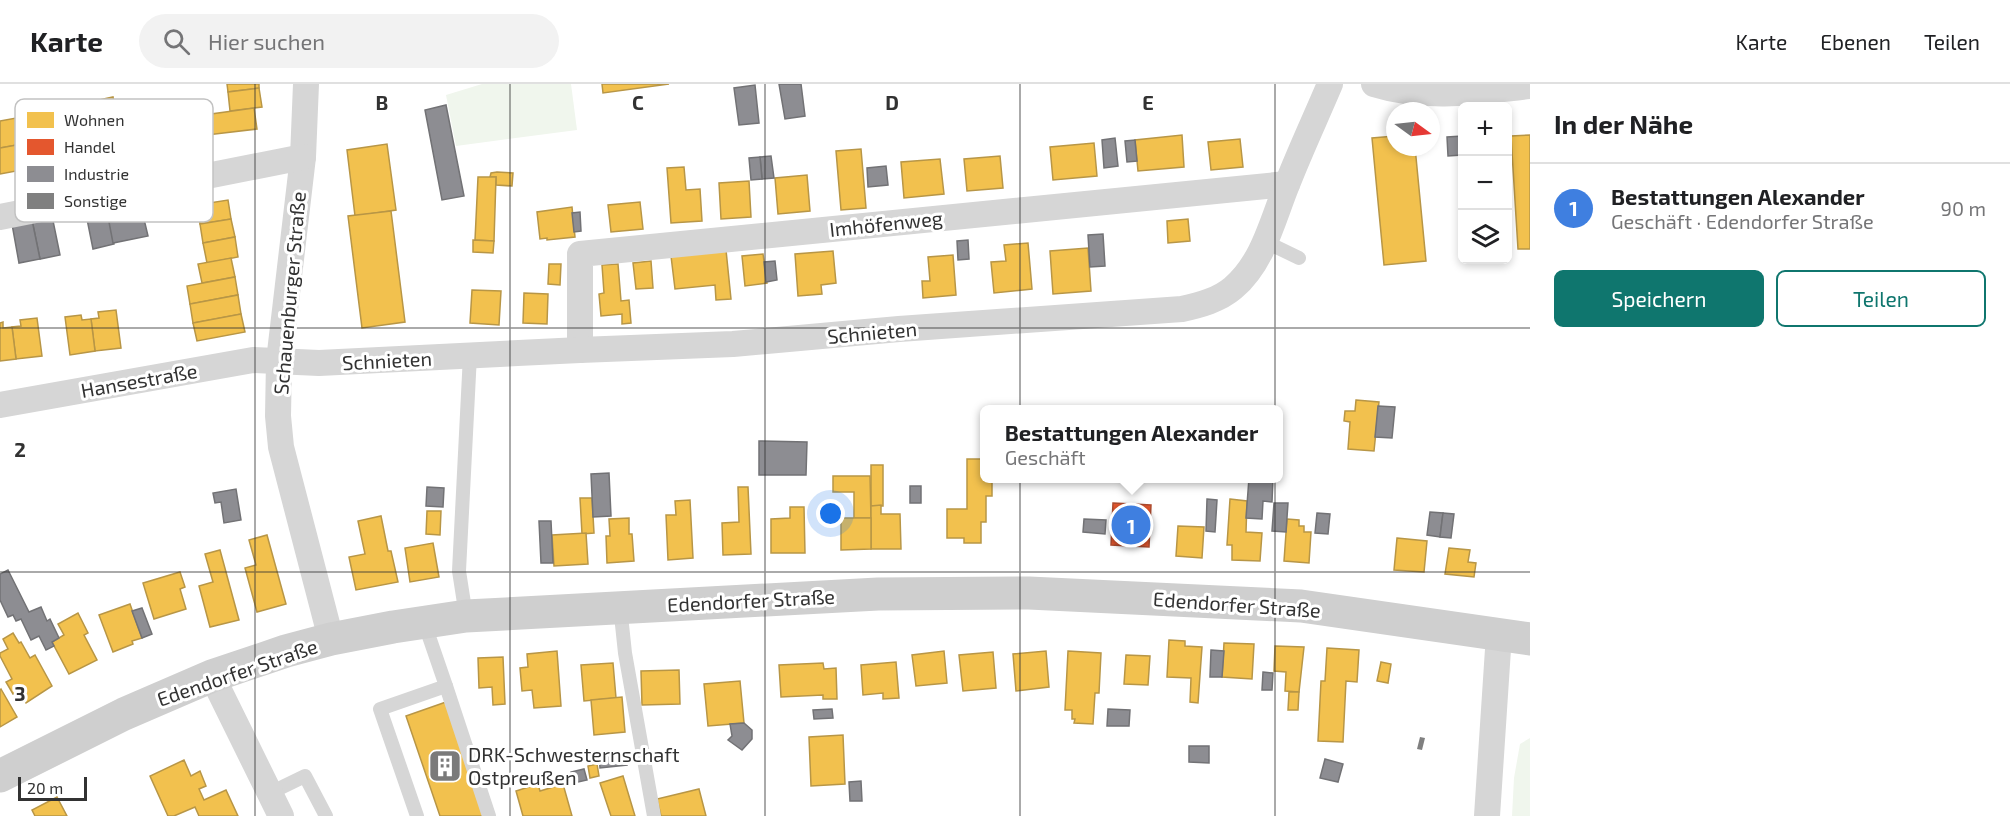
<!DOCTYPE html>
<html lang="de">
<head>
<meta charset="utf-8">
<style>
  body { margin:0; font-family:"Exo 2",sans-serif; background:#f2f2f2; color:#202124 }
  .controls { position:absolute; right:18px; top:18px; display:grid; overflow:hidden; border-radius:9px; box-shadow:0 3px 9px #0003 }
  .controls button { width:54px; height:54px; display:grid; place-items:center; padding:0; border:0; border-bottom:2px solid #e0e0e0; background:#fff; color:#202124; font:30px sans-serif }
  .compass { position:absolute; left:1386px; top:18px; width:54px; height:54px; border-radius:50%; background:#fff; box-shadow:0 3px 9px #0003; rotate:105deg }
  .scale { position:absolute; left:18px; bottom:15px; width:69px; box-sizing:border-box; padding-left:6px; border:3px solid #323232; border-top:0; font-size:16px; line-height:21px; white-space:nowrap; color:#323232; -webkit-text-stroke:4px #fff; paint-order:stroke }
  .you { position:absolute; left:831px; top:430px; width:21px; height:21px; margin:-15px; border:4px solid #fff; border-radius:50%; background:#1a73e8; box-shadow:0 0 0 9px #1a73e833 }
  .badge { display:grid; place-items:center; width:39px; height:39px; border-radius:50%; background:#0f766e; color:#fff; font-size:20px; font-weight:700 }
  .pin { position:absolute; translate:-50% -50%; border:3px solid #fff; box-shadow:0 2px 6px #0006 }
  .popup { position:absolute; left:980px; top:321px; width:303px; height:78px; box-sizing:border-box; display:grid; place-content:center; border-radius:9px; background:#fff; filter:drop-shadow(0 2px 4px #0005); font-size:20px; white-space:nowrap; color:#757577 }
  .popup b { font-size:22px; color:#202124 }
  .popup::after { content:''; position:absolute; left:50%; top:100%; margin-left:-12px; border:12px solid transparent; border-top-color:#fff }
  .list { margin:0; padding:0; list-style:none }
  h2 { display:flex; justify-content:space-between; align-items:center; height:78px; margin:0; padding:0 24px; font-size:26px }
  h2 small { font-size:20px; font-weight:400; color:#757577 }
  .list li { display:grid; grid-template-columns:39px 1fr auto; gap:18px; align-items:center; box-sizing:border-box; height:90px; padding:0 24px; border-top:2px solid #e0e0e0 }
  .list b { display:block; font-size:22px; white-space:nowrap }
  .list p { margin:0; font-size:20px; white-space:nowrap; color:#757577 }
  .list em { font-size:20px; font-style:normal; color:#757577 }
  .actions { display:flex; gap:12px; padding:18px 24px }
  .actions a { flex:1; padding:14px 0; border:2px solid #0f766e; border-radius:9px; text-align:center; font-size:21px; color:#0f766e }
  .actions .main { background:#0f766e; color:#fff }
  .icon { flex:none; width:33px; height:33px; fill:none; stroke:currentColor; stroke-width:2; stroke-linecap:round; stroke-linejoin:round }
  .map { position:relative; flex:none; width:1530px; height:732px; overflow:hidden }
  header { display:flex; align-items:center; gap:36px; box-sizing:border-box; height:84px; padding:0 30px; background:#fff; border-bottom:2px solid #e0e0e0 }
  header strong { font-size:28px }
  nav { display:flex; gap:33px; margin-inline-start:auto; font-size:21px }
  .search { width:420px; height:54px; background:#f2f2f2; display:flex; align-items:center; gap:15px; box-sizing:border-box; padding:0 21px; border-radius:33px; color:#757577; font-size:22px }
  main { display:flex }
  aside { flex:1; background:#fff }
  .map>svg:first-child { display:block }
  .green { fill:#f0f6ed }
  .homes { fill:#f2c14e; stroke:#b89646; stroke-width:1.5 }
  .shops { fill:#e4572e; stroke:#af4c2f; stroke-width:1.5 }
  .industry { fill:#8d8d92; stroke:#727275; stroke-width:1.5 }
  .building { fill:#808080 }
  .lines { fill:none; stroke-linecap:round; stroke-linejoin:round }
  .lane { stroke:#d6d6d6; stroke-width:14 }
  .street { stroke:#d6d6d6; stroke-width:26 }
  .secondary { stroke:#cfcfcf; stroke-width:33 }
  .grid { fill:none; stroke:#323232; stroke-width:1.5; stroke-opacity:0.55 }
  .labels { text-anchor:middle; dominant-baseline:central; stroke-width:6; stroke-linejoin:round; paint-order:stroke }
  .street-label { font-size:20px; fill:#323232; stroke:#fff }
  .poi-label { font-size:20px; fill:#323232; stroke:#fff; text-anchor:start }
  .key { fill:#fff; stroke:#c2c2c2; stroke-width:1.5 }
  .key-label { font-size:16px; fill:#323232 }
  .grid-label { font-size:20px; text-anchor:middle; font-weight:bold; fill:#323232; stroke:#fff; stroke-width:6; stroke-linejoin:round; paint-order:stroke }
</style>
</head>
<body>
<header>
<strong>Karte</strong>
<div class="search"><svg class="icon" aria-label="search" viewBox="0 0 24 24"><circle cx="10" cy="10" r="6"/><path d="M15 15l6 6"/></svg>Hier suchen</div>
<nav><a>Karte</a><a>Ebenen</a><a>Teilen</a></nav>
</header>
<main>
<div class="map">
<svg width="1530" height="732" viewBox="0 0 1530 732">
  <rect width="100%" height="100%" fill="#fff"/>
  <g class="green">
    <polygon points="482,0 571,0 577,46 456,62 446,11"/>
    <polygon points="1530,654 1530,732 1512,732 1514,694 1520,660"/>
  </g>
  <g class="homes">
    <polygon points="227,0 259,0 259,4 228,8"/>
    <polygon points="602,0 669,0 603,9"/>
    <polygon points="259,4 262,23 230,27 228,8"/>
    <polygon points="113,13 118,39 86,45 84,37 79,38 76,21"/>
    <polygon points="254,24 257,45 207,51 204,31"/>
    <polygon points="16,34 22,60 0,64 0,37"/>
    <polygon points="118,39 123,63 86,71 83,55 88,54 86,45"/>
    <polygon points="1182,51 1184,83 1138,87 1135,56"/>
    <polygon points="1530,51 1530,165 1518,165 1511,52"/>
    <polygon points="1395,52 1395,63 1415,63 1426,177 1384,181 1372,54"/>
    <polygon points="1240,55 1243,83 1211,86 1208,58"/>
    <polygon points="1094,59 1097,92 1053,96 1050,63"/>
    <polygon points="22,60 27,85 0,90 0,64"/>
    <polygon points="387,60 396,126 355,132 347,66"/>
    <polygon points="861,65 866,124 841,126 836,67"/>
    <polygon points="1000,72 1003,104 967,107 964,75"/>
    <polygon points="940,75 944,110 904,114 901,78"/>
    <polygon points="684,83 686,106 700,105 702,137 671,139 667,84"/>
    <polygon points="497,88 513,89 512,102 496,101 496,93 490,93 491,89"/>
    <polygon points="807,91 810,127 778,130 775,94"/>
    <polygon points="478,93 496,93 494,157 475,156"/>
    <polygon points="749,97 751,133 721,135 719,99"/>
    <polygon points="228,116 231,135 200,140 196,121"/>
    <polygon points="640,118 643,145 611,148 608,121"/>
    <polygon points="572,123 575,153 547,156 547,154 540,155 537,128"/>
    <polygon points="391,127 405,238 362,244 348,132"/>
    <polygon points="231,135 235,153 203,159 200,140"/>
    <polygon points="1188,135 1190,157 1168,159 1167,137"/>
    <polygon points="235,153 238,173 207,179 203,159"/>
    <polygon points="473,156 494,157 493,169 473,168"/>
    <polygon points="1028,159 1032,205 994,209 991,178 1006,177 1004,161"/>
    <polygon points="1088,164 1091,207 1053,210 1050,167"/>
    <polygon points="726,166 731,215 716,216 715,201 675,205 671,172"/>
    <polygon points="833,167 836,199 821,201 822,210 798,212 795,170"/>
    <polygon points="763,170 767,199 745,202 742,172"/>
    <polygon points="953,171 956,211 923,214 922,197 930,197 928,173"/>
    <polygon points="231,174 235,193 202,199 198,180"/>
    <polygon points="651,177 653,204 636,205 633,179"/>
    <polygon points="549,180 561,180 560,201 548,200"/>
    <polygon points="618,180 621,217 629,216 631,239 622,240 622,230 601,232 599,210 604,209 602,181"/>
    <polygon points="235,193 238,211 190,220 187,202"/>
    <polygon points="472,206 501,207 499,241 470,239"/>
    <polygon points="524,209 548,210 547,240 523,239"/>
    <polygon points="238,211 241,230 193,239 190,220"/>
    <polygon points="116,226 121,264 95,267 91,235 99,234 98,228"/>
    <polygon points="241,230 245,248 197,257 193,239"/>
    <polygon points="81,231 82,236 91,235 95,267 70,271 65,233"/>
    <polygon points="37,234 42,272 16,275 12,243 21,242 20,236"/>
    <polygon points="3,238 3,244 12,243 16,275 0,277 0,239"/>
    <polygon points="1356,316 1379,318 1374,367 1348,365 1350,338 1344,337 1345,327 1355,327"/>
    <polygon points="967,375 984,375 984,394 992,394 992,412 986,412 986,438 981,438 981,459 964,459 964,454 947,454 947,425 967,425"/>
    <rect x="871" y="381" width="12" height="41"/>
    <polygon points="833,392 870,392 871,434 854,434 854,408 833,408"/>
    <polygon points="738,403 748,403 751,470 723,471 722,439 739,438"/>
    <polygon points="580,414 592,414 594,449 582,450"/>
    <polygon points="1230,415 1247,417 1246,448 1262,449 1260,477 1232,476 1232,461 1227,461"/>
    <polygon points="690,416 693,474 668,476 666,431 676,431 675,417"/>
    <polygon points="881,421 881,430 900,430 901,465 871,465 871,422"/>
    <polygon points="790,423 804,423 805,469 771,469 771,435 790,434"/>
    <polygon points="427,427 441,427 440,451 426,450"/>
    <polygon points="381,432 388,467 391,467 398,498 356,506 349,473 365,470 358,437"/>
    <polygon points="629,434 629,450 632,450 634,477 607,479 606,452 610,452 609,435"/>
    <polygon points="841,434 871,434 871,465 841,466"/>
    <polygon points="1287,435 1299,436 1299,442 1304,442 1304,448 1311,448 1309,479 1284,477"/>
    <polygon points="1178,442 1204,443 1202,474 1176,472"/>
    <polygon points="586,449 588,480 554,482 552,451"/>
    <polygon points="267,451 286,520 257,528 245,484 256,481 249,456"/>
    <polygon points="1397,454 1427,457 1424,488 1394,486"/>
    <polygon points="433,459 439,493 410,498 405,464"/>
    <polygon points="1449,464 1470,466 1468,478 1476,479 1474,493 1445,490"/>
    <polygon points="220,466 239,536 210,543 199,502 213,498 205,470"/>
    <polygon points="180,488 185,503 180,505 186,525 154,535 143,499"/>
    <polygon points="130,520 142,554 132,557 133,560 113,568 99,531"/>
    <polygon points="78,529 88,549 84,551 97,576 69,590 52,558 64,551 58,540"/>
    <polygon points="13,549 19,559 21,558 30,574 35,571 52,602 26,619 19,607 13,610 6,598 12,595 0,572 0,569 8,565 3,555"/>
    <polygon points="1169,556 1185,557 1185,562 1202,563 1198,619 1190,618 1191,594 1167,593"/>
    <polygon points="1224,559 1254,560 1252,595 1222,593"/>
    <polygon points="1275,562 1304,563 1299,608 1285,607 1286,588 1274,587"/>
    <polygon points="1327,564 1359,566 1357,598 1346,597 1343,658 1318,657 1321,597 1325,597"/>
    <polygon points="557,567 561,622 534,624 532,606 522,607 520,584 528,583 527,570"/>
    <polygon points="944,567 947,599 916,602 912,571"/>
    <polygon points="1046,567 1049,603 1016,607 1013,570"/>
    <polygon points="1068,567 1101,569 1099,609 1095,609 1093,640 1074,639 1075,635 1072,635 1072,626 1065,626"/>
    <polygon points="993,568 996,604 963,607 959,571"/>
    <polygon points="1126,571 1150,572 1148,601 1124,600"/>
    <polygon points="503,573 505,620 493,621 492,603 479,604 478,574"/>
    <polygon points="896,578 899,614 883,615 883,609 863,611 861,581"/>
    <polygon points="1381,578 1391,580 1388,599 1377,597"/>
    <polygon points="613,579 616,614 584,617 581,581"/>
    <polygon points="823,579 824,585 836,584 837,615 823,615 823,611 781,613 779,581"/>
    <polygon points="679,586 680,620 642,621 641,587"/>
    <polygon points="740,597 744,639 708,642 704,600"/>
    <polygon points="1,605 17,633 0,643 0,606"/>
    <polygon points="1289,608 1299,608 1298,626 1288,626"/>
    <polygon points="622,613 625,648 594,651 591,616"/>
    <polygon points="446,618 485,732 440,732 406,632"/>
    <polygon points="843,651 845,700 811,702 809,653"/>
    <polygon points="184,676 191,692 200,687 206,702 199,705 204,716 226,706 238,732 199,732 195,723 174,732 168,732 150,692"/>
    <polygon points="597,680 599,692 590,694 588,682"/>
    <polygon points="623,692 635,732 611,732 600,699"/>
    <polygon points="538,700 540,707 563,700 572,732 523,732 516,707"/>
    <polygon points="699,705 706,732 661,732 657,715"/>
    <polygon points="57,713 67,732 35,732 32,726"/>
  </g>
  <polygon class="shops" points="1113,419 1151,421 1149,463 1111,461"/>
  <g class="industry">
    <polygon points="779,0 801,0 805,32 785,35"/>
    <polygon points="755,1 759,39 739,41 734,4"/>
    <polygon points="446,21 464,112 442,116 425,26"/>
    <polygon points="1462,52 1462,71 1448,72 1447,53"/>
    <polygon points="1115,54 1118,82 1104,84 1102,56"/>
    <polygon points="1135,56 1137,77 1127,78 1125,57"/>
    <polygon points="771,72 774,94 762,95 760,73"/>
    <polygon points="760,73 762,95 751,96 749,74"/>
    <polygon points="886,82 888,101 868,103 867,84"/>
    <polygon points="106,121 114,160 93,165 85,125"/>
    <polygon points="580,128 581,147 574,148 572,129"/>
    <polygon points="143,131 148,152 113,159 109,138"/>
    <polygon points="52,132 60,171 40,175 32,136"/>
    <polygon points="32,136 40,175 19,179 12,140"/>
    <polygon points="1103,150 1105,182 1090,183 1088,151"/>
    <polygon points="968,156 969,175 958,176 957,157"/>
    <polygon points="775,177 777,196 766,198 764,178"/>
    <polygon points="1378,322 1395,323 1392,354 1375,353"/>
    <polygon points="759,357 807,358 806,391 759,391"/>
    <polygon points="609,389 611,432 593,433 591,390"/>
    <polygon points="1249,394 1273,394 1272,418 1263,417 1262,435 1246,434"/>
    <rect x="910" y="402" width="11" height="17"/>
    <polygon points="427,403 444,404 443,423 426,422"/>
    <polygon points="236,405 241,436 224,439 221,418 215,419 213,409"/>
    <polygon points="1207,415 1217,416 1215,448 1206,447"/>
    <polygon points="1274,419 1288,419 1286,448 1272,447"/>
    <polygon points="1430,428 1443,429 1440,453 1427,451"/>
    <polygon points="1317,429 1330,430 1328,450 1315,449"/>
    <polygon points="1443,429 1454,430 1451,454 1440,453"/>
    <polygon points="1084,435 1106,436 1105,450 1083,448"/>
    <polygon points="539,437 551,437 553,479 541,479"/>
    <polygon points="8,486 29,528 41,523 47,537 50,535 59,554 52,558 54,562 46,566 39,552 31,556 21,535 16,537 13,531 8,533 0,516 0,490"/>
    <polygon points="142,524 152,550 142,554 132,527"/>
    <polygon points="1211,566 1224,567 1222,593 1210,593"/>
    <polygon points="1263,588 1273,589 1272,606 1262,606"/>
    <polygon points="832,625 833,634 814,635 813,626"/>
    <polygon points="1108,625 1130,626 1129,642 1107,642"/>
    <polygon points="744,639 752,646 752,655 742,666 728,656 732,652 730,640"/>
    <polygon points="1189,662 1209,662 1209,679 1189,678"/>
    <polygon points="625,668 627,681 600,684 599,670"/>
    <polygon points="1325,675 1343,680 1338,698 1320,694"/>
    <polygon points="584,685 587,696 573,699 571,688"/>
    <polygon points="861,697 862,717 850,717 849,698"/>
  </g>
  <polygon class="building" points="1420,653 1425,654 1422,666 1417,665"/>
  <g class="lines">
    <g class="lane">
      <polyline points="1266,158 1299,174"/>
      <polyline points="620,522 625,569 654,732"/>
      <polyline points="466,532 459,487 470,271"/>
      <polyline points="446,602 489,732"/>
      <polyline points="270,709 305,692 326,732"/>
      <polyline points="417,732 380,625 446,602 424,538"/>
    </g>
    <g class="street">
      <polyline points="306,0 303,73 279,277 278,332 281,363 331,555"/>
      <path d="M1374,0C1425,16 1477,8 1530,2"/>
      <polyline points="0,133 303,73"/>
      <polyline points="580,266 580,170 1287,100"/>
      <path d="M0,321L253,276L319,279L580,266L733,260L899,245L1182,225C1200,221 1219,216 1233,204C1264,178 1273,134 1288,98C1301,65 1316,33 1330,0"/>
      <polyline points="212,592 281,732"/>
      <polyline points="1487,732 1499,550"/>
    </g>
    <polyline class="secondary" points="0,692 124,630 212,592 286,567 331,555 393,543 466,532 878,510 1029,509 1301,522 1530,555"/>
  </g>
  <path class="grid" d="M255,0V732M510,0V732M765,0V732M1020,0V732M1275,0V732M0,244H1530M0,488H1530"/>
  <defs>
    <g id="building-square" transform="scale(1.725)"><rect x="-9" y="-9" width="18" height="18" rx="4" fill="#7a7a7a" stroke="#fff"/><path d="M-4-6H4V6H1V3H-1V6H-4ZM-2.5-4.3h1.7v1.8h-1.7ZM.8-4.3h1.7v1.8H.8ZM-2.5-1h1.7V.8h-1.7ZM.8-1h1.7V.8H.8Z" fill="#fff"/></g>
  </defs>
  <g fill-rule="evenodd">
    <use href="#building-square" x="445" y="682"/>
  </g>
  <g class="labels">
    <g class="street-label">
      <text transform="translate(886 139) rotate(-6)">Imhöfenweg</text>
      <text transform="translate(289 209) rotate(-85)">Schauenburger Straße</text>
      <text transform="translate(872 248) rotate(-5)">Schnieten</text>
      <text transform="translate(387 276) rotate(-3)">Schnieten</text>
      <text transform="translate(139 296) rotate(-10)">Hansestraße</text>
      <text transform="translate(751 516) rotate(-3)">Edendorfer Straße</text>
      <text transform="translate(1237 520) rotate(4)">Edendorfer Straße</text>
      <text transform="translate(237 588) rotate(-19)">Edendorfer Straße</text>
    </g>
    <g class="poi-label">
      <text x="468" y="670">DRK-Schwesternschaft<tspan x="468" dy="23">Ostpreußen</tspan></text>
    </g>
  </g>
  <rect x="15" y="15" width="198" height="123" rx="9" class="key"/>
  <rect x="27" y="28" width="27" height="16" fill="#f2c14e"/>
  <rect x="27" y="55" width="27" height="16" fill="#e4572e"/>
  <rect x="27" y="82" width="27" height="16" fill="#8d8d92"/>
  <rect x="27" y="109" width="27" height="16" fill="#808080"/>
  <g class="key-label">
    <text x="64" y="42">Wohnen</text>
    <text x="64" y="69">Handel</text>
    <text x="64" y="96">Industrie</text>
    <text x="64" y="123">Sonstige</text>
  </g>
  <g class="grid-label">
    <text x="382" y="26">B</text>
    <text x="638" y="26">C</text>
    <text x="892" y="26">D</text>
    <text x="1148" y="26">E</text>
    <text x="20" y="373">2</text>
    <text x="20" y="617">3</text>
  </g>
</svg>
<div class="controls">
<button>+</button>
<button>−</button>
<button><svg class="icon" aria-label="layers" viewBox="0 0 24 24"><path d="M12 4l9 5-9 5-9-5zM3 14l9 5 9-5"/></svg></button>
</div>
<svg class="compass" viewBox="-18 -18 36 36"><path d="M0-13l5 13h-10z" fill="#e53935"/><path d="M0 13l5-13h-10z" fill="#757577"/></svg>
<div class="scale">20 m</div>
<div class="you"></div>
<div class="pin badge" style="left:1131px;top:441px;background:#3f7fe0">1</div>
<div class="popup"><b>Bestattungen Alexander</b>Geschäft</div>
</div>
<aside>
<h2>In der Nähe<small></small></h2>
<ul class="list">
<li><span class="badge" style="background:#3f7fe0">1</span><div><b>Bestattungen Alexander</b><p>Geschäft · Edendorfer Straße</p></div><em>90 m</em></li>
</ul>
<div class="actions"><a class="main">Speichern</a><a>Teilen</a></div>
</aside>
</main>
</body>
</html>
